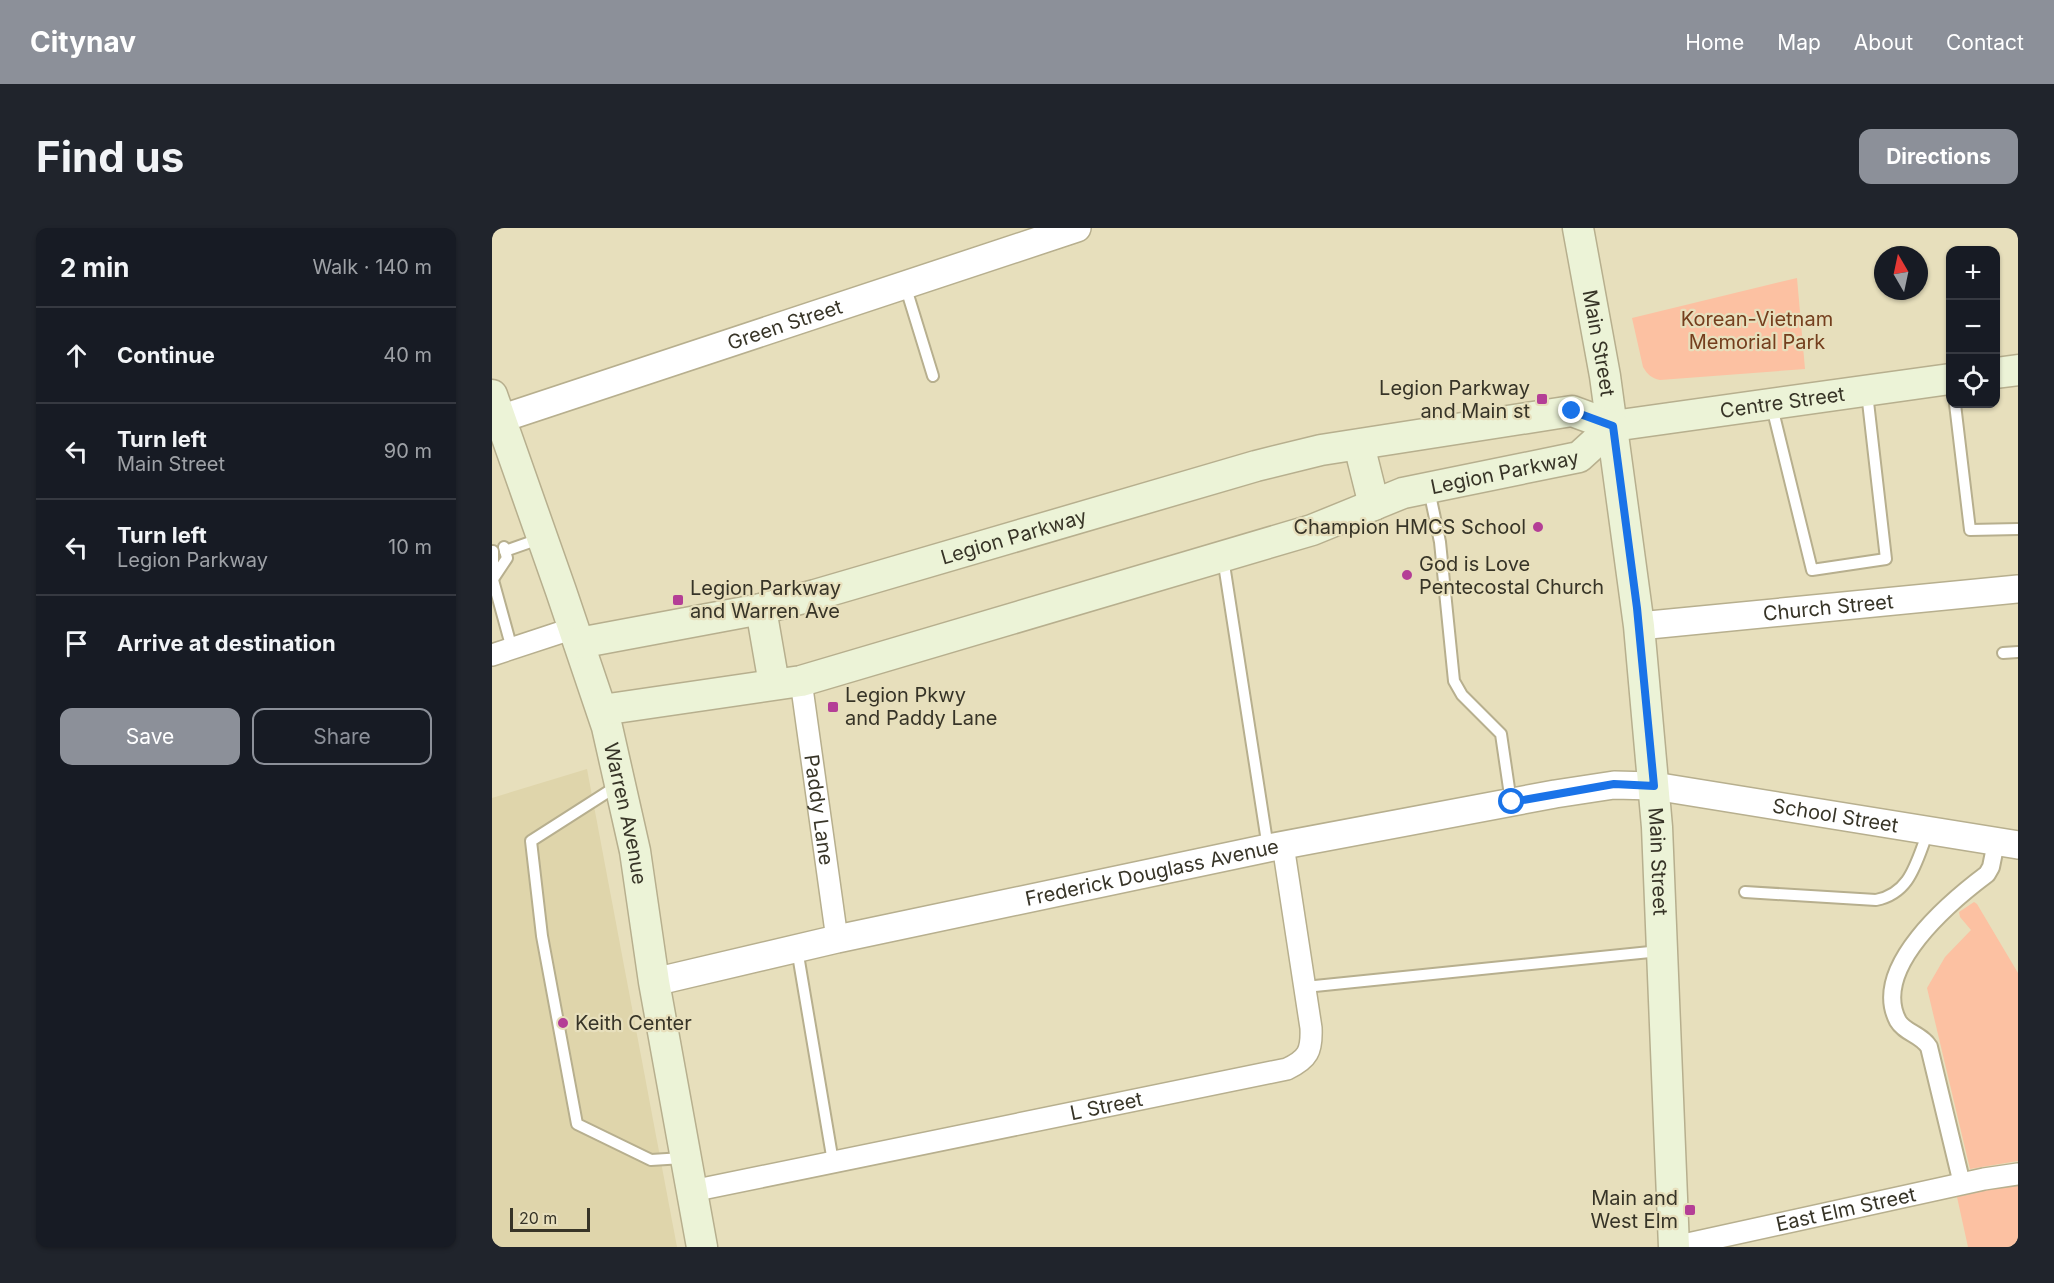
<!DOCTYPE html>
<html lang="en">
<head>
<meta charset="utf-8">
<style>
  body { margin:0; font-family:Inter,sans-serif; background:#20242c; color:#f1f3f6 }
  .controls { position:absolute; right:18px; top:18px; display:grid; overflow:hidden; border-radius:12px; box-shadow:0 2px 4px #0004 }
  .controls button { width:54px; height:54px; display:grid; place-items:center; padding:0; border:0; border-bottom:2px solid #363941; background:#171b24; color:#f1f3f6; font:30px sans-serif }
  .compass { position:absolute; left:1382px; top:18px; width:54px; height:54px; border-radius:50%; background:#171b24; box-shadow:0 2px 4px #0004; rotate:351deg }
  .scale { position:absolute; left:18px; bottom:15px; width:80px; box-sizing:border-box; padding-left:6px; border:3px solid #373427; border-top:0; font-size:16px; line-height:21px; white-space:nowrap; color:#373427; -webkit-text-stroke:4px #e7dfbc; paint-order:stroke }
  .stop { position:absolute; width:18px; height:18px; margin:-14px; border:4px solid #1a73e8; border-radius:50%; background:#fff }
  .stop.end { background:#1a73e8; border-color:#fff; box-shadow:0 2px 6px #0008 }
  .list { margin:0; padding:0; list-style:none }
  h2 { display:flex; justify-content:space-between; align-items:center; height:78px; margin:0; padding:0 24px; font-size:26px }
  h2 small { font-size:20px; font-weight:400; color:#9ea1a6 }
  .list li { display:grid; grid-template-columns:39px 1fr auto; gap:18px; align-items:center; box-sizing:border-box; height:96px; padding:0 24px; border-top:2px solid #363941 }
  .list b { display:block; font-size:22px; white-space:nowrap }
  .list p { margin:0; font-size:20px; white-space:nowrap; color:#9ea1a6 }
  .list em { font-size:20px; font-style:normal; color:#9ea1a6 }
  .actions { display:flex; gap:12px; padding:18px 24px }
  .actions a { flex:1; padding:14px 0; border:2px solid #8c9099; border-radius:12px; text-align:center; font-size:21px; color:#8c9099 }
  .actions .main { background:#8c9099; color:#fff }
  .icon { flex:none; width:33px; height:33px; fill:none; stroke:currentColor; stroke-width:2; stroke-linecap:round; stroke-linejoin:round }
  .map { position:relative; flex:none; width:1526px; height:1019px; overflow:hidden; border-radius:12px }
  header { display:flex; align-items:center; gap:36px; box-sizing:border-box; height:84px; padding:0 30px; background:#8c9099; color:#fff }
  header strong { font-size:28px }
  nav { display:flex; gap:33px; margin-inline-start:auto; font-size:21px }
  .intro { display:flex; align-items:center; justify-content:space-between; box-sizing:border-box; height:144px; padding:0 36px }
  h1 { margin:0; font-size:42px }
  .button { padding:15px 27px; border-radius:12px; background:#8c9099; color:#fff; font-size:21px; font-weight:700 }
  main { display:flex; gap:36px; padding:0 36px }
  aside { flex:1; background:#171b24; border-radius:12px; box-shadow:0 2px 4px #0004 }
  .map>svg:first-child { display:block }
  .built { fill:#dfd5ab }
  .green { fill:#fcc1a2 }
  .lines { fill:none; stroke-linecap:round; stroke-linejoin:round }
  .service-casing { stroke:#b7af8e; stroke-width:14 }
  .pedestrian-casing { stroke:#b7af8e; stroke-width:20 }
  .minor-casing { stroke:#b7af8e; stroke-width:24 }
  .tertiary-casing { stroke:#b7af8e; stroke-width:30 }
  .secondary-casing { stroke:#b7af8e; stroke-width:33 }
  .service { stroke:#fff; stroke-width:10 }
  .pedestrian { stroke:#fff; stroke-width:16 }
  .minor { stroke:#fff; stroke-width:21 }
  .tertiary { stroke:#fff; stroke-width:27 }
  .secondary { stroke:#ecf3d7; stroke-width:30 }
  .route { stroke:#1a73e8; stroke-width:8 }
  .poi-dot { fill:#b43e96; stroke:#e7dfbc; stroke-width:2 }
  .labels { text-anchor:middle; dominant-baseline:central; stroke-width:4.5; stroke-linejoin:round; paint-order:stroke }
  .park-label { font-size:20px; fill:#743e1d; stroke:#e7dfbc }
  .street-label { font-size:20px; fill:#373427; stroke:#e7dfbc }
  .poi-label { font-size:20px; fill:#373427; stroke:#e7dfbc; text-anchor:start }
</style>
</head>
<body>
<header>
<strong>Citynav</strong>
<nav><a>Home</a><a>Map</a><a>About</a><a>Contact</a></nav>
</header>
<div class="intro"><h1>Find us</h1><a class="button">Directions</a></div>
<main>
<aside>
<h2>2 min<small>Walk · 140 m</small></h2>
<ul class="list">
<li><svg class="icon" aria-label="ahead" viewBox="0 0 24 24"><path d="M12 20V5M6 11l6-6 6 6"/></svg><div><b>Continue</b></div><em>40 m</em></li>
<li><svg class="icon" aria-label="left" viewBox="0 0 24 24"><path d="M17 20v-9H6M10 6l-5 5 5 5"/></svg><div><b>Turn left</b><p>Main Street</p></div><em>90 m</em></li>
<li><svg class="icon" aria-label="left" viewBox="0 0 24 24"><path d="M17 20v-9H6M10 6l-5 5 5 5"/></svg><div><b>Turn left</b><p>Legion Parkway</p></div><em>10 m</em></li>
<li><svg class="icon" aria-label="arrive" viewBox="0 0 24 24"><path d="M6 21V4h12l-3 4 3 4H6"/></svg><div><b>Arrive at destination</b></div></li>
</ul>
<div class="actions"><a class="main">Save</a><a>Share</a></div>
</aside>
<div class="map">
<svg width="1526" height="1019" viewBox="0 0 1526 1019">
  <rect width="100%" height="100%" fill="#e7dfbc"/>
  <polygon class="built" points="95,541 185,1019 0,1019 0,570"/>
  <g class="green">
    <path d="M1305,50L1313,141L1168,152C1159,150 1156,147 1151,139L1140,90Z"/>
    <polygon points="1482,674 1485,676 1526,745 1526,933 1478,941 1435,760 1453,729 1479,702 1468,689 1467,684"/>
    <polygon points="1522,957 1526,958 1526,1019 1476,1019 1465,969 1511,958"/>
  </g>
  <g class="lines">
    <g class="service-casing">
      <g id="service">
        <polyline points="413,57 441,148"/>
        <polyline points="1463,176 1478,302 1526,301"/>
        <polyline points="1280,179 1320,342 1394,331 1375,165"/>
        <polyline points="937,262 948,314 962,453 970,467 1009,506 1019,574"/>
        <polyline points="1,323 1,352 20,421"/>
        <polyline points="13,323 50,310"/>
        <polyline points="731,330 776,620"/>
        <polyline points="1,351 15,330 12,319"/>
        <polyline points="1511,425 1526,424"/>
        <polyline points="125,558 39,613 50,708 85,896 159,932 191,930"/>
        <path d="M1253,664L1384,672C1419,665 1424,634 1436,604"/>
        <polyline points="305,721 341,934"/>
        <polyline points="813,759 1168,723"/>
      </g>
    </g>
    <g class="pedestrian-casing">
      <path id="pedestrian" d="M1470,956L1437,819C1429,806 1413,805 1406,793C1378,740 1459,673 1495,646L1499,639L1504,614"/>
    </g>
    <g class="minor-casing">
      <g id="minor">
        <polyline points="0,427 82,400"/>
        <path id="s1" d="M309,453L345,711"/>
        <path id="s2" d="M200,963L795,841C816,831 820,823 819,800L791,617"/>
        <path id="s3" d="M1182,1019L1492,951L1526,946"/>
      </g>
    </g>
    <g class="tertiary-casing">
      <g id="tertiary">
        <path id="s4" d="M8,191L585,0"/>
        <path id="s5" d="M1147,398L1526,361"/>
        <path id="s6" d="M162,754L345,711L776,620L1063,566L1122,557L1162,558L1526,617"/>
      </g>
    </g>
    <g class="secondary-casing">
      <g id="secondary">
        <path id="s7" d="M1086,0L1113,148L1147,398L1165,599L1182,1019"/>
        <polyline points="1504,145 1526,142"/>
        <path id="s8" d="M0,167L69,363L115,499L143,623L162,754L210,1019"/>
        <polyline points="867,217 882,277"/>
        <polyline points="269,381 282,456"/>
        <path id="s9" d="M87,415L269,381L323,367L764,238L829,222L1080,183L1121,198L1458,151"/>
        <path id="s10" d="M110,482L309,453L820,302L911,265L1087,229L1121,198"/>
      </g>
    </g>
    <use href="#service" class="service"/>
    <use href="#pedestrian" class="pedestrian"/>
    <use href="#minor" class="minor"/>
    <use href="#tertiary" class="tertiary"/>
    <use href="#secondary" class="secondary"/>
  </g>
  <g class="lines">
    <polyline class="route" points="1020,574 1122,556 1162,558 1145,380 1121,198 1080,183"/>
  </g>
  <g class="poi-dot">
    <rect x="1044" y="165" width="12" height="12" rx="3"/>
    <circle cx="1046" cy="299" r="6"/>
    <circle cx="915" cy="347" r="6"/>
    <rect x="180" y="366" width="12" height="12" rx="3"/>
    <rect x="335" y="473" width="12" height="12" rx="3"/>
    <circle cx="71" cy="795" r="6"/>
    <rect x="1192" y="976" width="12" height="12" rx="3"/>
  </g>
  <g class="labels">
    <g class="park-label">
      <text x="1265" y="91">Korean-Vietnam<tspan x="1265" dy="23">Memorial Park</tspan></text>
    </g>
    <g class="street-label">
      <text stroke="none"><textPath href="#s4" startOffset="300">Green Street</textPath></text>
      <text stroke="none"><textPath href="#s7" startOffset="117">Main Street</textPath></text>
      <text stroke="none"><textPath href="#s9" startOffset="1236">Centre Street</textPath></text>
      <text stroke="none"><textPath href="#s10" startOffset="936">Legion Parkway</textPath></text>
      <text stroke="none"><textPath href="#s9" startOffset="448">Legion Parkway</textPath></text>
      <text stroke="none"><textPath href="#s5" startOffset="190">Church Street</textPath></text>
      <text stroke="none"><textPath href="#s1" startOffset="130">Paddy Lane</textPath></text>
      <text stroke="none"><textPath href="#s8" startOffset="440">Warren Avenue</textPath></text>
      <text stroke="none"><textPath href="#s6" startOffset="1204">School Street</textPath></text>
      <text stroke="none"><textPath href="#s7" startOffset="639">Main Street</textPath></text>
      <text stroke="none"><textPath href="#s6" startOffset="510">Frederick Douglass Avenue</textPath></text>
      <text stroke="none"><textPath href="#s2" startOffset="423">L Street</textPath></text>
      <text stroke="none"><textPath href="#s3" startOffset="176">East Elm Street</textPath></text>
    </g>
    <g class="poi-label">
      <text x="1038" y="160" text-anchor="end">Legion Parkway<tspan x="1038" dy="23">and Main st</tspan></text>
      <text x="1034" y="299" text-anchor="end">Champion HMCS School</text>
      <text x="927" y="336">God is Love<tspan x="927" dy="23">Pentecostal Church</tspan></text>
      <text x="198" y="360">Legion Parkway<tspan x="198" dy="23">and Warren Ave</tspan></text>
      <text x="353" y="467">Legion Pkwy<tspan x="353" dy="23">and Paddy Lane</tspan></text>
      <text x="83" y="795">Keith Center</text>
      <text x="1186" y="970" text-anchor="end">Main and<tspan x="1186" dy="23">West Elm</tspan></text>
    </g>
  </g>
</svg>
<div class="controls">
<button>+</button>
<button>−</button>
<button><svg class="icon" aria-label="locate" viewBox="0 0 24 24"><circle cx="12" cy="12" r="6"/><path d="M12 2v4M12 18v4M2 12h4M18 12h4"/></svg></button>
</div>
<svg class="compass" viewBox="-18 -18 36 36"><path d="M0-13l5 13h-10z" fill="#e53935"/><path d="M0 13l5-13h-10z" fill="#9ea1a6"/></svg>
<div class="scale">20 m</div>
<div class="stop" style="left:1020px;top:574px"></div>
<div class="stop end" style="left:1080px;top:183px"></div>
</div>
</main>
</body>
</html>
